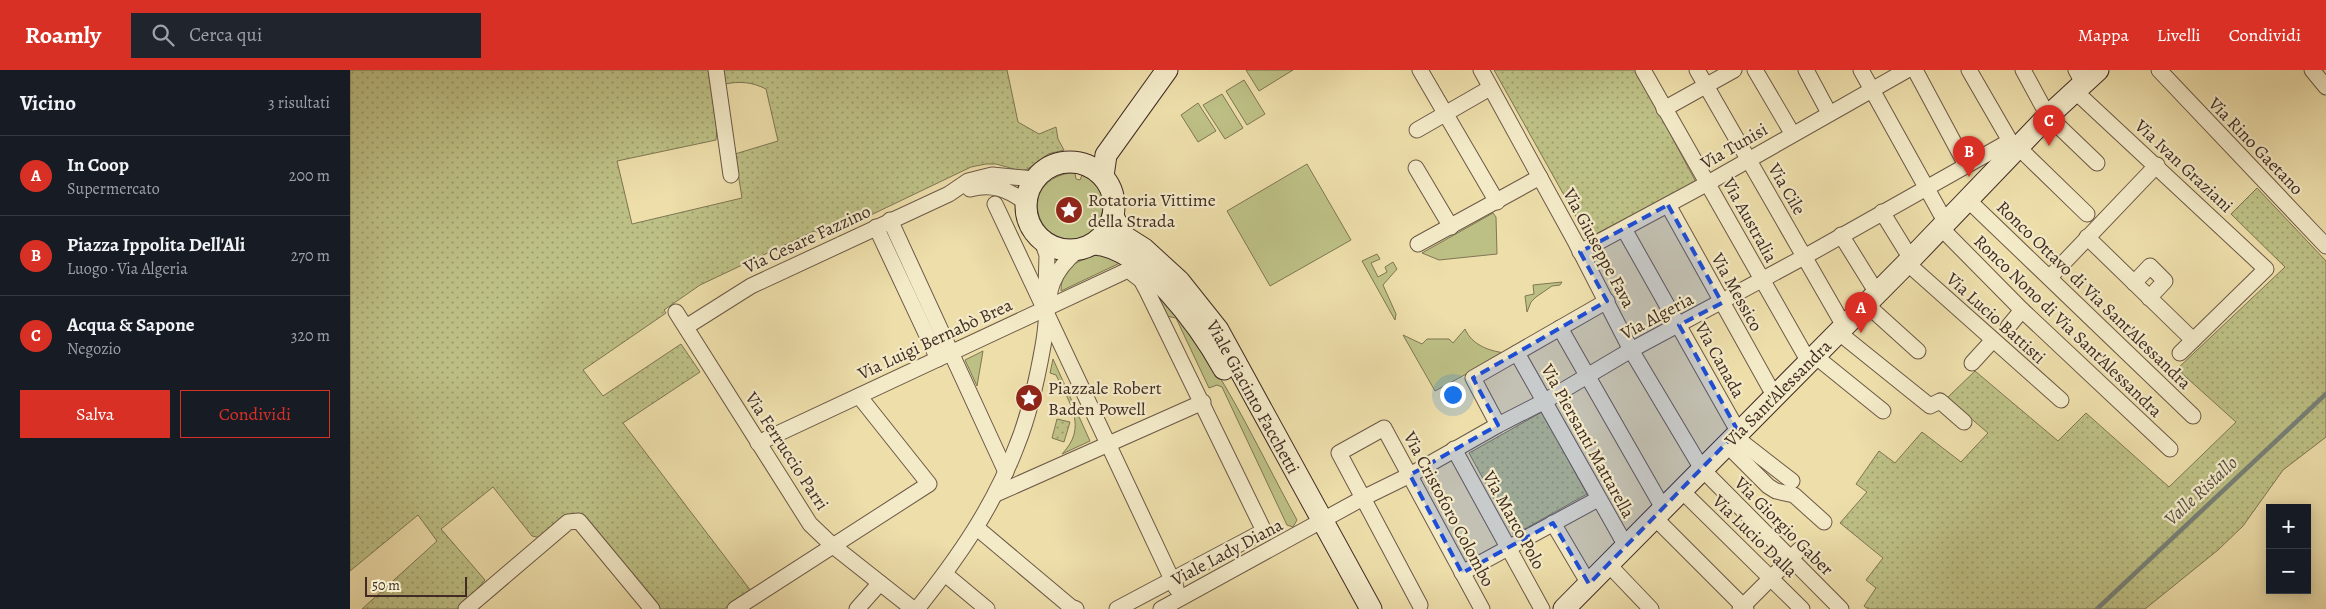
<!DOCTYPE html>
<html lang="it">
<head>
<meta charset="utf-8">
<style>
  body { margin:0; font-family:Alegreya,serif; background:#20242c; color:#f1f3f6 }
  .controls { position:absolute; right:15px; bottom:15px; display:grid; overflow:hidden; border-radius:0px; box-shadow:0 2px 12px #0003 }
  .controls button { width:45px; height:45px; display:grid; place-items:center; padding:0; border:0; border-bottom:1px solid #363941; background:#171b24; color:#f1f3f6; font:25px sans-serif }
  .scale { position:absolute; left:15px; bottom:12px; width:102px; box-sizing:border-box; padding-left:5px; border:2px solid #412b24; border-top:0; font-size:14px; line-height:18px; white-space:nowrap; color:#412b24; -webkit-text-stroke:4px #f3eac8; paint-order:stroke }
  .you { position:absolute; left:1102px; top:324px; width:18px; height:18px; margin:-12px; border:4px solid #fff; border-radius:50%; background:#1a73e8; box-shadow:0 0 0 8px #1a73e833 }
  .badge { display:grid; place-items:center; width:32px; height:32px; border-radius:50%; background:#d93025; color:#fff; font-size:16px; font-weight:700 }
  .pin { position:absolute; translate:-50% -41px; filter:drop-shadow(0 1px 2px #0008) }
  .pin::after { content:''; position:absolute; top:26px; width:18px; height:15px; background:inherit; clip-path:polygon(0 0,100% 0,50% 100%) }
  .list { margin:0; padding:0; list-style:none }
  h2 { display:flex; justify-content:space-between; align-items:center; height:65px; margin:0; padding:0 20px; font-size:21px }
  h2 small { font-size:16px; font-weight:400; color:#9ea1a6 }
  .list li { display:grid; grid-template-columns:32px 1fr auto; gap:15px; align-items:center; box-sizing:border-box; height:80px; padding:0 20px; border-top:1px solid #363941 }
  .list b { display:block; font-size:19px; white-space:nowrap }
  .list p { margin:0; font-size:16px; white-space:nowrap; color:#9ea1a6 }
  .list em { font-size:16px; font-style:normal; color:#9ea1a6 }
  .actions { display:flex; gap:10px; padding:15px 20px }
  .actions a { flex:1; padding:11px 0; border:1px solid #d93025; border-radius:0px; text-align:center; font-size:18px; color:#d93025 }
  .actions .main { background:#d93025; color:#fff }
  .icon { flex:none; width:28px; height:28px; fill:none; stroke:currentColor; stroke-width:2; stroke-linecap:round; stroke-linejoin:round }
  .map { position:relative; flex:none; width:1976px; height:539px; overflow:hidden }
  header { display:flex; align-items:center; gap:30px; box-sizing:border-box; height:70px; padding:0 25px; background:#d93025; color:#fff }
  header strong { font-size:24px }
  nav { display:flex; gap:28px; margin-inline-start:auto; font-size:18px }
  .search { width:350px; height:45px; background:#20242c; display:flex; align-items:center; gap:12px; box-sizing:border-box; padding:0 18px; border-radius:0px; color:#9ea1a6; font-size:19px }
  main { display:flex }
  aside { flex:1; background:#171b24 }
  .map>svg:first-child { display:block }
  .grass { fill:url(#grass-dots); stroke:#7f7654 }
  .garden { fill:#bdc085; stroke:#7f7654 }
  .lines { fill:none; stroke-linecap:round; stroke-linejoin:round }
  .stream { stroke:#778179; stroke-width:4.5 }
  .street-casing { stroke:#6c5846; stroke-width:17 }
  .secondary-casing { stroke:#412b24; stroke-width:23 }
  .street { stroke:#f3eac8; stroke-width:15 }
  .secondary { stroke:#f3eac8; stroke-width:21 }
  .marked { fill:#1d4ed8; fill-opacity:0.2; stroke:#1d4ed8; stroke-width:4; stroke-dasharray:10 6; stroke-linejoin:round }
  .labels { text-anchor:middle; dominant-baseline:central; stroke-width:4.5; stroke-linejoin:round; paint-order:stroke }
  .street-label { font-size:18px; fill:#412b24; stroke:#f3eac8 }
  .poi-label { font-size:18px; fill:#412b24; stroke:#f3eac8; text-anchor:start }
  .water-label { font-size:19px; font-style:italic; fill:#584f47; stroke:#f3eac8 }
</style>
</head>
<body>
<header>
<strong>Roamly</strong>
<div class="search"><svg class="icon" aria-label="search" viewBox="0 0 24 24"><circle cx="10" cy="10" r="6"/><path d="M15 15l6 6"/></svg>Cerca qui</div>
<nav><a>Mappa</a><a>Livelli</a><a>Condividi</a></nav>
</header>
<main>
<aside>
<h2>Vicino<small>3 risultati</small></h2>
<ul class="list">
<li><span class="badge">A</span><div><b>In Coop</b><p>Supermercato</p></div><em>200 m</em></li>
<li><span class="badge">B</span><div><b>Piazza Ippolita Dell'Ali</b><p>Luogo · Via Algeria</p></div><em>270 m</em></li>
<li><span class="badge">C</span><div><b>Acqua &amp; Sapone</b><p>Negozio</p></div><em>320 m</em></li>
</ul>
<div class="actions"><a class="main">Salva</a><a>Condividi</a></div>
</aside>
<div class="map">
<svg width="1976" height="539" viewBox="0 0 1976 539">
  <defs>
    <pattern id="grass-dots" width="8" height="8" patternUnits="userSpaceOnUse" patternTransform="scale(1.25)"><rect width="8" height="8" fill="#bdc085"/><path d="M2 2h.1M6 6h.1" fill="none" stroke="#9b9c6d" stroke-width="1.8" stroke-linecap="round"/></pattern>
  </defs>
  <rect width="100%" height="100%" fill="#eddeaa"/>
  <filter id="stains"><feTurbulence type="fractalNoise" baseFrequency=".004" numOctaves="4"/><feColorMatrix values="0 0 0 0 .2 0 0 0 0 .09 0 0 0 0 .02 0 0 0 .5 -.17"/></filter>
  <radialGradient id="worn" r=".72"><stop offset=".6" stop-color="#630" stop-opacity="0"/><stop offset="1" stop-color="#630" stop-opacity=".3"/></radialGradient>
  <g class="grass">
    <path d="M0,0H361L368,49L366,70L267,91L282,154L392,128L385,84L428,71L416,19C402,12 390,11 375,14L372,0H657L668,52L689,64L706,57L708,69L714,80L698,84L678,99L671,101L646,94H636L621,97L477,166L464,161L350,215L314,240L316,243L233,300L253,326L331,274L350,302L273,353L401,521L374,539H309L232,445L191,468L182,466L143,417L91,459L135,510L110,539H12L87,471L68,445L0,501Z"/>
    <polygon points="1144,0 1286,0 1346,112 1238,168"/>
    <polygon points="1907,118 1976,191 1976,367 1933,400 1893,456 1868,480 1795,539 1518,539 1514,536 1526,518 1516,510 1533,488 1490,453 1517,422 1506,414 1529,381 1545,393 1572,362 1611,392 1638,363 1597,328 1625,301 1708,371 1736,343 1819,417 1886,352 1827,299 1935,197 1881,144"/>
    <polygon points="1192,342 1237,424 1164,465 1119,383"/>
    <polygon points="707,349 720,352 714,372 702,368"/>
  </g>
  <g class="garden">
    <polygon points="896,0 943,0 909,21"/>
    <polygon points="894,10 915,44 897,55 876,21"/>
    <polygon points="872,24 893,58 875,69 853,35"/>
    <polygon points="848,33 866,61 848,72 831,45"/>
    <polygon points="957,94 1001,170 920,216 877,141"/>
    <path d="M720,103H725L726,109L730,110L732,105C774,124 746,184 707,166C698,162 692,155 689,146C682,123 698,106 720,103Z"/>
    <polygon points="1143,143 1146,147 1147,184 1089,190 1072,183"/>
    <path d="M749,184L772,192L711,221C711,195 729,191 749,184Z"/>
    <polygon points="1027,184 1030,189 1021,193 1028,207 1037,202 1035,197 1043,192 1047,199 1033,215 1046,244 1045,250 1012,191"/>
    <polygon points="1212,212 1210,215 1202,216 1186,227 1181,232 1177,242 1175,226 1184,224 1183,215"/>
    <path d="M805,220C867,285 904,372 947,450L943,457L937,455L872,317L867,315L859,318L826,248L816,246Z"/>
    <path d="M1115,259C1122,275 1139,281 1155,283L1085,321L1053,265L1072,274L1077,269H1099L1103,273Z"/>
    <polygon points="633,281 627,316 615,290"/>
    <path d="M703,289L740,371L712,384C738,357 720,334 706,305L700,303Z"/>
  </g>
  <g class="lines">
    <polyline class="stream" points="1747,539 1976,324"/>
    <g class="street-casing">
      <g id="street">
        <polyline points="366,0 381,105"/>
        <polyline points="1070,0 1147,132"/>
        <polyline points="1131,0 1226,173 1281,280 1352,399 1491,539"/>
        <polyline points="1293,0 1459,292"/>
        <polyline points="1347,0 1494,256"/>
        <polyline points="1405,0 1442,63"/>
        <polyline points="1456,0 1479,43"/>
        <polyline points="1511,0 1596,153"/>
        <polyline points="1565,0 1616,95"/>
        <polyline points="1619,0 1660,71 1662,81"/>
        <polyline points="1673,0 1698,46 1747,93"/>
        <polyline points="1726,0 1733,13"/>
        <polyline points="1809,0 1976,176"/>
        <polyline points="1962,0 1976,17"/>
        <polyline points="1726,22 1916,199 1830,283"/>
        <polyline points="1314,39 1384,0"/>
        <polyline points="1067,60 1140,18"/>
        <polyline points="1669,78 1737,144"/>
        <polyline points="1066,98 1101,157"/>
        <path d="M620,119C642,113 658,119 676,133"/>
        <polyline points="1618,130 1843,346"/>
        <polyline points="645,134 826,518"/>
        <polyline points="1318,135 1425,327"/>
        <polyline points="1532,142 1561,189"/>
        <polyline points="540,150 656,402"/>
        <polyline points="526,157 588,289"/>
        <polyline points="1591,158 1672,240 1820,379"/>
        <polyline points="1274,159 1388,361"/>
        <polyline points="1491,165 1527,223"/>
        <polyline points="1737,167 1843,270"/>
        <polyline points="692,171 697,185 696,220"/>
        <polyline points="1068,174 1190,107"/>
        <polyline points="1230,182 1358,113 1557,0"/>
        <polyline points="1557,193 1711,330"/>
        <polyline points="1700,207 1807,95"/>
        <polyline points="1784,213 1800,196 1815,211 1799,228"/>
        <polyline points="1516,234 1568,281"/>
        <polyline points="326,242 460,454 482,475 563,539"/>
        <polyline points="336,257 401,216 599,124 618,111 642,105 685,109"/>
        <polyline points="1658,257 1672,240"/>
        <polyline points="1210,258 1313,438"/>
        <polyline points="1488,262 1580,336 1590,331 1614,352"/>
        <polyline points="1167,283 1276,476"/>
        <polyline points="1465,286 1533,341"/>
        <polyline points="1622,293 1643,270"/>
        <polyline points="1148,355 1123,308 1257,231"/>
        <polyline points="1384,366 1442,411"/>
        <polyline points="408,373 778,200 791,210 797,221 914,461 767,539"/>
        <polyline points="1376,374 1418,416 1426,421 1444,425 1474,452"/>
        <polyline points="1104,379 1192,539"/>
        <polyline points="1331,420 1452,539"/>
        <polyline points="646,424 853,332"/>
        <polyline points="1304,447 1396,539"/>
        <polyline points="1203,453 1239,514"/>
        <polyline points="627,458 721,537 726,539"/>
        <polyline points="1258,494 1301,539"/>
        <polyline points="1112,503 1248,429"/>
        <polyline points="595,504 637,539"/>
        <polyline points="1070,535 989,383 1034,358 1132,539"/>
        <polyline points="116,539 218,452 229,451 302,539"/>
        <polyline points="385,539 579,414 509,326"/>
        <polyline points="507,539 530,513"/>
        <path d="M567,539C608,488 644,436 667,375C680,343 687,310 693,276C701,234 690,212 728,180"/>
        <polyline points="811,539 1013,428 1060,405 1148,355 1195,331 1281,280 1454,187 1660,71"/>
        <polyline points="1390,539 1449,480"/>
      </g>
    </g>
    <g class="secondary-casing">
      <g id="secondary">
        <circle cx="720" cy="136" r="44"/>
        <polyline points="753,106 756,85 817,0"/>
        <polyline points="763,147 775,167 794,179 829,211 868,260 1021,539"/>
        <path d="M744,174C794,177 851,258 874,299"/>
        <polyline points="1214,539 1557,193 1698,46 1748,0"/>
      </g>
    </g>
    <use href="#street" class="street"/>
    <use href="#secondary" class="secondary"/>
  </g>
  <path class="marked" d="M1318,135L1372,233L1329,255L1388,361L1239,514L1203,453L1112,503L1060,405L1148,355L1123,308L1257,231L1230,182Z"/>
  <defs>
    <g id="sight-disc" transform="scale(1.4375)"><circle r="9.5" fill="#8f2418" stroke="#f3eac8"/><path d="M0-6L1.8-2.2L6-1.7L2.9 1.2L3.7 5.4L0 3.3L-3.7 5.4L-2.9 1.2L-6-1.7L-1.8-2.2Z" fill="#fff"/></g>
  </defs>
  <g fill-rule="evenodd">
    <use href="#sight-disc" x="719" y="140"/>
    <use href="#sight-disc" x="679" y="328"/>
  </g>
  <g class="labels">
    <g class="street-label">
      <text transform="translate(1384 76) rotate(-30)">Via Tunisi</text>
      <text transform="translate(1906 76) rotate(46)">Via Rino Gaetano</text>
      <text transform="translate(1834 96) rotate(43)">Via Ivan Graziani</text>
      <text transform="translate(1437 119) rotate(60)">Via Cile</text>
      <text transform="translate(1400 150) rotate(61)">Via Australia</text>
      <text transform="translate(457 169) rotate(-25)">Via Cesare Fazzino</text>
      <text transform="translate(1249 178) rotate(62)">Via Giuseppe Fava</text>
      <text transform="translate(1387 222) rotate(61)">Via Messico</text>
      <text transform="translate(1744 225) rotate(44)">Ronco Ottavo di Via Sant'Alessandra</text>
      <text transform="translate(1307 246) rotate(-28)">Via Algeria</text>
      <text transform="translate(1646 248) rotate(42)">Via Lucio Battisti</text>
      <text transform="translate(1718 256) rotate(44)">Ronco Nono di Via Sant'Alessandra</text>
      <text transform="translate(585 269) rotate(-25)">Via Luigi Bernabò Brea</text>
      <text transform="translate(1370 290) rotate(61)">Via Canada</text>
      <text transform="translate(1428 323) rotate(-45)">Via Sant'Alessandra</text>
      <text transform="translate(903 327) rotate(61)">Viale Giacinto Facchetti</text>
      <text transform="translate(1238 371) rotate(61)">Via Piersanti Mattarella</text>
      <text transform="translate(437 381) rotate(57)">Via Ferruccio Parri</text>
      <text transform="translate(1099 439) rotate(62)">Via Cristoforo Colombo</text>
      <text transform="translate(1164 450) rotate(61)">Via Marco Polo</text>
      <text transform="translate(1434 456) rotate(45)">Via Giorgio Gaber</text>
      <text transform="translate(1405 466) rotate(44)">Via Lucio Dalla</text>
      <text transform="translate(877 482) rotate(-28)">Viale Lady Diana</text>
    </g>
    <g class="poi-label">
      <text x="738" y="130">Rotatoria Vittime<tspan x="738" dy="21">della Strada</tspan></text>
      <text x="698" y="318">Piazzale Robert<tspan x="698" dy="21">Baden Powell</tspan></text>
    </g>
    <g class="water-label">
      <text transform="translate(1851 421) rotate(-43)">Valle Ristallo</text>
    </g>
  </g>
  <rect width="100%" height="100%" filter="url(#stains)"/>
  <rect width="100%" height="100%" fill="url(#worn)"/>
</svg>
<div class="controls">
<button>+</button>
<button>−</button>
</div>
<div class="scale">50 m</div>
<div class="you"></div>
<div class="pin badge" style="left:1511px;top:263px">A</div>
<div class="pin badge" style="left:1619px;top:107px">B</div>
<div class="pin badge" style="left:1699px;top:76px">C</div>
</div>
</main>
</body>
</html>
